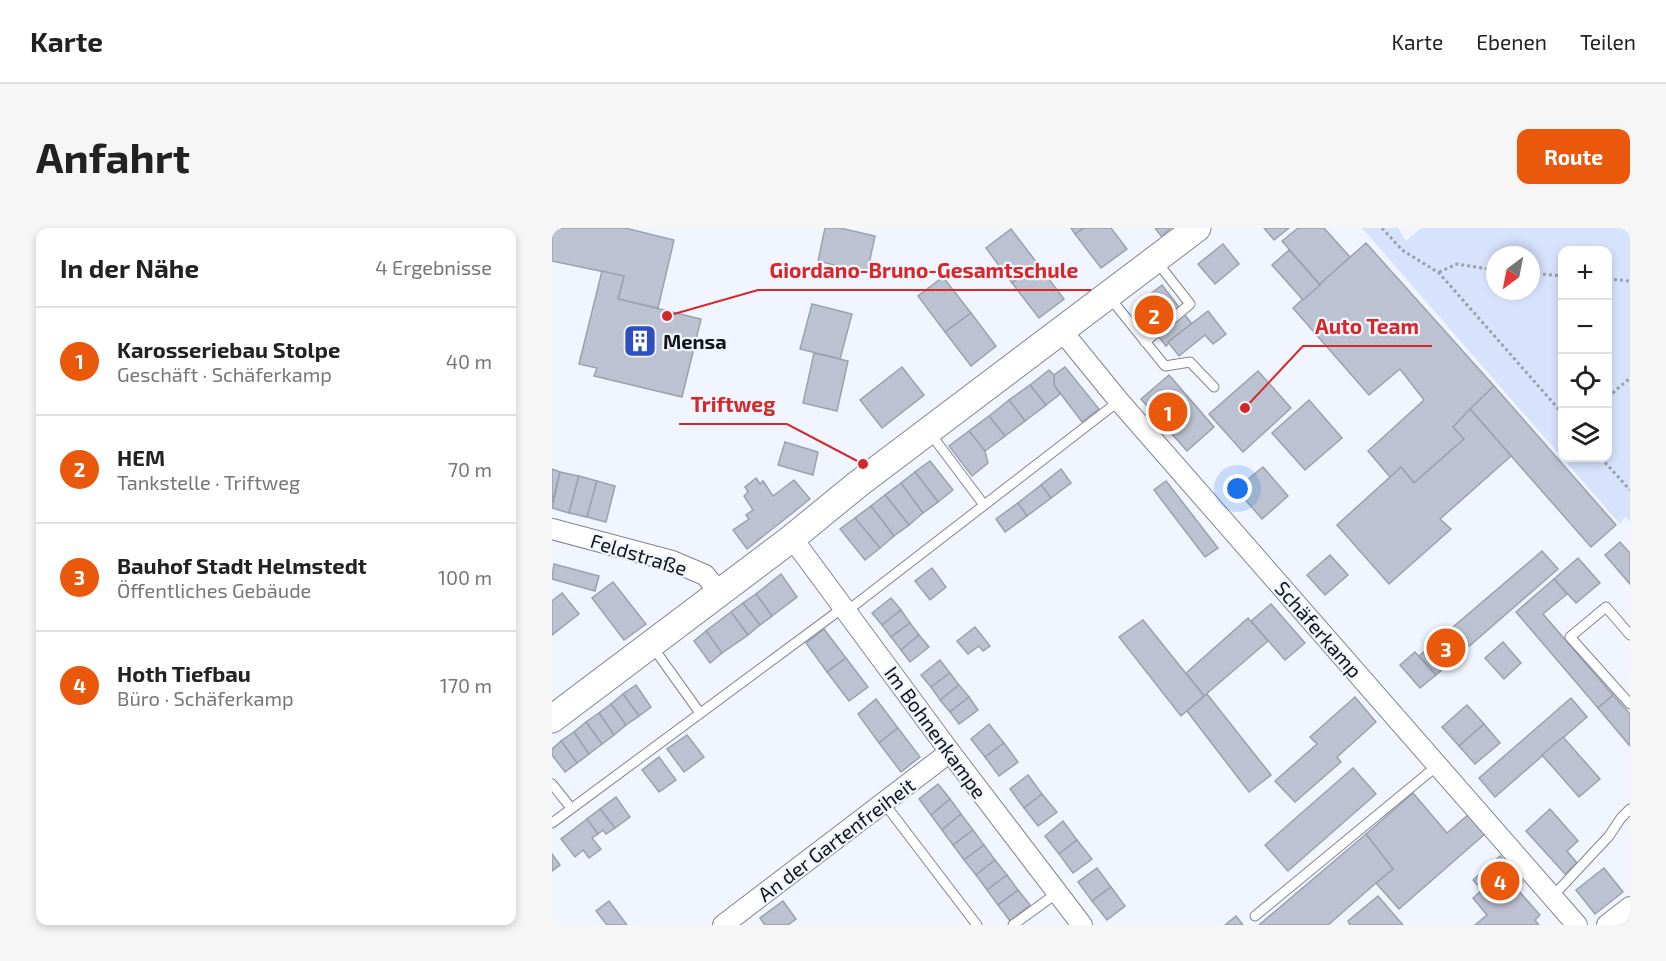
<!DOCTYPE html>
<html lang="de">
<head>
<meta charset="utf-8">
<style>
  body { margin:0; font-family:"Exo 2",sans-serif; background:#f6f6f6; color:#222 }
  .controls { position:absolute; right:18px; top:18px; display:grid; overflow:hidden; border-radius:12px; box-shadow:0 3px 9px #0003 }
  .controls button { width:54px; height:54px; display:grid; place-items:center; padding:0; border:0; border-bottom:2px solid #e0e0e0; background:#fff; color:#222; font:30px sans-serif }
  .compass { position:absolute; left:934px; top:18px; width:54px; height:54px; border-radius:50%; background:#fff; box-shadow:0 3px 9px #0003; rotate:212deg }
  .you { position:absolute; left:686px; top:261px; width:21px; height:21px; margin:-15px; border:4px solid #fff; border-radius:50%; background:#1a73e8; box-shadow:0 0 0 9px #1a73e833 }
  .badge { display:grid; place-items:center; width:39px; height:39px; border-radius:50%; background:#ea580c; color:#fff; font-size:20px; font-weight:700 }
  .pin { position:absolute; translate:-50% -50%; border:3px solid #fff; box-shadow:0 2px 6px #0006 }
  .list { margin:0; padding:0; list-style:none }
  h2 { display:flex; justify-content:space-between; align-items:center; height:78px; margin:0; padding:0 24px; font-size:26px }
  h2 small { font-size:20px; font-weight:400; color:#767676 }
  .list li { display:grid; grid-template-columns:39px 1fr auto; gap:18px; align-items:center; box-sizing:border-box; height:108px; padding:0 24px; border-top:2px solid #e0e0e0 }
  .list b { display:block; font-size:22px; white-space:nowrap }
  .list p { margin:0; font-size:20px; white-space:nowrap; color:#767676 }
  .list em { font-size:20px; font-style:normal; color:#767676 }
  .icon { flex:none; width:33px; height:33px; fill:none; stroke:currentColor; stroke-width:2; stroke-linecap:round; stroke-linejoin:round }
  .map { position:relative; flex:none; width:1078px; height:697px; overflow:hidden; border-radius:12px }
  header { display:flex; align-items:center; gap:36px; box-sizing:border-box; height:84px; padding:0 30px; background:#fff; border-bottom:2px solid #e0e0e0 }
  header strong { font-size:28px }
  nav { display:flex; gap:33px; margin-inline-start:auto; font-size:21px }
  .intro { display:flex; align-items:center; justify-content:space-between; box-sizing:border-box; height:144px; padding:0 36px }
  h1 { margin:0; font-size:42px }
  .button { padding:15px 27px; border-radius:12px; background:#ea580c; color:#fff; font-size:21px; font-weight:700 }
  main { display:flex; gap:36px; padding:0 36px }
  aside { flex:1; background:#fff; border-radius:12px; box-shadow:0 3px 9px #0003 }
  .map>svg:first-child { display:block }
  .green { fill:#d7e2fc; fill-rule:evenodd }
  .building { fill:#bcc2d1; stroke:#9aa1af; stroke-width:1.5 }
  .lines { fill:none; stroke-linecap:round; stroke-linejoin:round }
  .lane-casing { stroke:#808693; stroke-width:11 }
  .street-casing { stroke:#808693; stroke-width:22 }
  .secondary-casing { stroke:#808693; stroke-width:29 }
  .path { stroke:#9ca0a8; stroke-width:3; stroke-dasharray:3 3; stroke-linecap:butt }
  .lane { stroke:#fff; stroke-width:9 }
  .street { stroke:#fff; stroke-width:20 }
  .secondary { stroke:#fff; stroke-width:27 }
  .labels { text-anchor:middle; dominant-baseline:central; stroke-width:4.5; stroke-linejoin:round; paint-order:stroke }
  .poi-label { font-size:20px; font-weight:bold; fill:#121419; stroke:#f1f5ff; text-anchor:start }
  .street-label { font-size:20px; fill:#121419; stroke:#f1f5ff }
  .leader { fill:none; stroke:#d62828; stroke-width:2 }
  .callout-dot { fill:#d62828; stroke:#f1f5ff; stroke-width:2 }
  .callout-label { font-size:21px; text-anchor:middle; font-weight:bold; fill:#d62828; stroke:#f1f5ff; stroke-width:4.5; stroke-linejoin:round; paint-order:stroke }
</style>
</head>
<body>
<header>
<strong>Karte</strong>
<nav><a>Karte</a><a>Ebenen</a><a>Teilen</a></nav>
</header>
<div class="intro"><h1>Anfahrt</h1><a class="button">Route</a></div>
<main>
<aside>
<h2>In der Nähe<small>4 Ergebnisse</small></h2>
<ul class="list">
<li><span class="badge">1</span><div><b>Karosseriebau Stolpe</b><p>Geschäft · Schäferkamp</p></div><em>40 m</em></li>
<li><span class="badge">2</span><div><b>HEM</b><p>Tankstelle · Triftweg</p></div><em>70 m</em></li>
<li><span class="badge">3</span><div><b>Bauhof Stadt Helmstedt</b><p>Öffentliches Gebäude</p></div><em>100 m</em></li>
<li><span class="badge">4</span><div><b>Hoth Tiefbau</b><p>Büro · Schäferkamp</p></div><em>170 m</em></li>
</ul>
</aside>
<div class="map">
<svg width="1078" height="697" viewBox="0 0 1078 697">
  <rect width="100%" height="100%" fill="#f1f5ff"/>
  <path class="green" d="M810,0H846L854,13L869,0H1078V294L1073,289L1068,296ZM1011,22H1056V230H1011ZM943,27H979V63H943Z"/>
  <g class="building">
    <polygon points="0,0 73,0 122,12 106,80 66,71 72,48 0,33"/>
    <polygon points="273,0 288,0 323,8 315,45 266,33"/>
    <polygon points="519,0 532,0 523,6"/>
    <polygon points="532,0 559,0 575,21 549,40 523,6"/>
    <polygon points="603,0 619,0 609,8"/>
    <polygon points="712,0 737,0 722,12"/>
    <polygon points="746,0 772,0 798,29 768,57 730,13"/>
    <polygon points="459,1 485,35 460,55 434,20"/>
    <polygon points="814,15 942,158 901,199 912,211 862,255 849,239 839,250 816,223 872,172 848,141 817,167 741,80"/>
    <polygon points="671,16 687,36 663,56 646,36"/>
    <polygon points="737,22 768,57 751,72 720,37"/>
    <polygon points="485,35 512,71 487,90 460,55"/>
    <polygon points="50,43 72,48 66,71 149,91 130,169 42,148 45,140 27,136"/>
    <polygon points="391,49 419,85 393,104 366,68"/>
    <polygon points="610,57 640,96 616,114 617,115 614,118 583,78"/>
    <polygon points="260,76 300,86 288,131 248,121"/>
    <polygon points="656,83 674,106 661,116 653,107 627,128 616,114"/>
    <polygon points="419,85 444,118 419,138 393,104"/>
    <polygon points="262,125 296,133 285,183 251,175"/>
    <polygon points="350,139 372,167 330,200 308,172"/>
    <polygon points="513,139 547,181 530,194 502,157 502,147"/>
    <polygon points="497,142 502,147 502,157 508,166 494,177 478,157"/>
    <polygon points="706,143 739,180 691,224 657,186"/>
    <polygon points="617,147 662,199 635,223 589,171"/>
    <polygon points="478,157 494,177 473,193 457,172"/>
    <polygon points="942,158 1064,297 1039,319 918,181"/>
    <polygon points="457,172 473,193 453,208 437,188"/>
    <polygon points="757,172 790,210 753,242 720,205"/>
    <polygon points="918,181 959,228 888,291 899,301 837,356 785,297 849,239 862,255 912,211 901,199"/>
    <polygon points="437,188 453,208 433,223 417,203"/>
    <polygon points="417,203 433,223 436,235 420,248 397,218"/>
    <polygon points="233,214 266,224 261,247 226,237"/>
    <polygon points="378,233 401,262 386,274 363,244"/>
    <polygon points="711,239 736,268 710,291 684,261"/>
    <polygon points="0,241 8,244 0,275"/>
    <polygon points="509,241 519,255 499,270 489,257"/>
    <polygon points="8,244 27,248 17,285 0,280"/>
    <polygon points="363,244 386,274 371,285 349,255"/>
    <polygon points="27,248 45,253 35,289 17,285"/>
    <polygon points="204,250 208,256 211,253 221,268 242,252 258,271 195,321 181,302 197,291 194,287 201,282 192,268 196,264 193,259"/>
    <polygon points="45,253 63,258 54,294 35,289"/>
    <polygon points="614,253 666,320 653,329 602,262"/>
    <polygon points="349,255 371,285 357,297 333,267"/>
    <polygon points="489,257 499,270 475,288 466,275"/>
    <polygon points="333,267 357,297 342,308 319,278"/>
    <polygon points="466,275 475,288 453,304 444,291"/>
    <polygon points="319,278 342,308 328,320 303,290"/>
    <polygon points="303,290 328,320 313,332 288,301"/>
    <polygon points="1068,314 1078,325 1078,356 1053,327"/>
    <polygon points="990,323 1006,341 884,447 867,428"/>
    <polygon points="778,327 796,347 773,367 755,347"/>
    <polygon points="1026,330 1048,355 1024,375 1002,351"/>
    <polygon points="2,336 47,348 43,363 0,351"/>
    <polygon points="380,340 394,359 378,372 363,353"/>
    <polygon points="229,346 245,369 220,388 204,366"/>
    <polygon points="1002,351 1015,366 991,386 1061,467 1046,480 964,384"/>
    <polygon points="61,354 94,396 72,412 40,370"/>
    <polygon points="10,365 27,386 0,407 0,373"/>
    <polygon points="204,366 220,388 208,397 191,375"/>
    <polygon points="339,370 349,382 330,397 320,385"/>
    <polygon points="191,375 208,397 196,407 179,384"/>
    <polygon points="719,376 753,415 733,432 699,393"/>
    <polygon points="349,382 358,395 339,409 330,397"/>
    <polygon points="179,384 196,407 170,425 154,403"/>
    <polygon points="696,390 716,413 652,468 634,445"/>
    <polygon points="591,392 652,468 629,488 567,409"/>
    <polygon points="358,395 367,407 349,422 339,409"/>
    <polygon points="423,399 438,418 431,423 427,418 416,426 405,413"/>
    <polygon points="272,401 294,430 275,444 254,415"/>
    <polygon points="154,403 170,425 158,435 142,413"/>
    <polygon points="367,407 377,419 358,434 349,422"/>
    <polygon points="951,414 969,435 952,451 933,430"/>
    <polygon points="863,424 884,447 868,460 848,437"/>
    <polygon points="294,430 316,459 297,473 275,444"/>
    <polygon points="388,432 398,445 379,459 369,447"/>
    <polygon points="398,445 407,457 388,472 379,459"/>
    <polygon points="84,457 99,479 87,488 71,466"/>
    <polygon points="407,457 417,469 398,484 388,472"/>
    <polygon points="71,466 87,488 74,497 59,476"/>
    <polygon points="655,466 719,547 697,564 635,483"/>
    <polygon points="1061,467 1078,486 1078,518 1046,480"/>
    <polygon points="417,469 426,482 407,496 398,484"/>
    <polygon points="803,469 824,494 785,529 789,534 743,574 723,553 765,516 758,509"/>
    <polygon points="1019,470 1035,489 943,569 927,550"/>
    <polygon points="324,471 346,500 327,515 306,486"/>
    <polygon points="59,476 74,497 62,507 47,485"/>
    <polygon points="915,477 932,496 907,518 890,499"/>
    <polygon points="47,485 62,507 50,516 34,494"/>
    <polygon points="34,494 50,516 37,526 22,504"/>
    <polygon points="437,496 452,515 433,529 419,511"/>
    <polygon points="932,496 948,515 923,536 907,518"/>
    <polygon points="346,500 368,529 349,544 327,515"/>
    <polygon points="22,504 37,526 25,535 9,513"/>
    <polygon points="135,507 152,529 132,544 115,521"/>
    <polygon points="1011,509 1048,551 1027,569 990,527"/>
    <polygon points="9,513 25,535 13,544 0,527 0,521"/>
    <polygon points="452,515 466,534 447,548 433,529"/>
    <polygon points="107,529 124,552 107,564 90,542"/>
    <polygon points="801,540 824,566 736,643 713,617"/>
    <polygon points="476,547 490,566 472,580 458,561"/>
    <polygon points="386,556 398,571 379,587 367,571"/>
    <polygon points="861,565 895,605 917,586 933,606 847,681 824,655 841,641 814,606"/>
    <polygon points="490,566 505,584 486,598 472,580"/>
    <polygon points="64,569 78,589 63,600 48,581"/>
    <polygon points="398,571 409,586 390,602 379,587"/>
    <polygon points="48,581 63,600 54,606 51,602 46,606 35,591"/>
    <polygon points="998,581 1026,613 1015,623 1025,635 1013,646 974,603"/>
    <polygon points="409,586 421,602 401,617 390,602"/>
    <polygon points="35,591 46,606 40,610 49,621 37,630 31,622 23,629 9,611"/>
    <polygon points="511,593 525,612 507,626 493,608"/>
    <polygon points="421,602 432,617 412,632 401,617"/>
    <polygon points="814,606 841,641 824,655 776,697 707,697"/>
    <polygon points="525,612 540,631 521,645 507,626"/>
    <polygon points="432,617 443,632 424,647 412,632"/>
    <polygon points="0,626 8,637 0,643"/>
    <polygon points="948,628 971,654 964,660 988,687 983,692 987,697 923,697 935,687 921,670 930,662 921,652"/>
    <polygon points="443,632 455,647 435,662 424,647"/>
    <polygon points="545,640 559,659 540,673 526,654"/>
    <polygon points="1052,640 1071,664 1043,686 1024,662"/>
    <polygon points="455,647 466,662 446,677 435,662"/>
    <polygon points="559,659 573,678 555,692 540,673"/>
    <polygon points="466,662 478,677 458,693 446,677"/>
    <polygon points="826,668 851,697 798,697 796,693"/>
    <polygon points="57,673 75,697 55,697 44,683"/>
    <polygon points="231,673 244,691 236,697 213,697 208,690"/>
    <polygon points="684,688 691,697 673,697"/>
  </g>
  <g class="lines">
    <g class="lane-casing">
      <g id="lane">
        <polyline points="558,70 613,138 638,134 662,159"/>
        <polyline points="593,114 638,76 605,34"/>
        <polyline points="378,205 432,277"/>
        <polyline points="295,383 567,173"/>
        <polyline points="1078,407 1054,379 1018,409 1078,476"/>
        <polyline points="100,418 148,485"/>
        <polyline points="0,556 19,580"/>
        <polyline points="332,575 425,697"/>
        <polyline points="0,595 292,379"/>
        <polyline points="1001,668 1057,608 1069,590 1078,581"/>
        <polyline points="703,688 886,537"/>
        <polyline points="461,697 505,665"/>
      </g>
    </g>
    <g class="street-casing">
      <g id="street">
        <polyline points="510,103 567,173 1025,697"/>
        <polyline points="0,301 120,333 153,347 167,364"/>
        <polyline points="240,310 398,524 530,697"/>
        <polyline points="171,697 398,524"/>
        <polyline points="1055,697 1078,679"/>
      </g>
    </g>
    <g class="secondary-casing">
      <polyline id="secondary" points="0,491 240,310 306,256 645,0"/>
    </g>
    <g class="path">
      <polyline points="830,0 850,22 887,45 1011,186"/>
      <polyline points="887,44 905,36 943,42"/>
      <polyline points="979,45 1011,48"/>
      <polyline points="1056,51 1078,53"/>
      <polyline points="1056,169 1078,150"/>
      <polyline points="1049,230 1078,262"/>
    </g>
    <use href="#lane" class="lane"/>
    <use href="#street" class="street"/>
    <use href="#secondary" class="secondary"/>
  </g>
  <defs>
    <g id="building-square" transform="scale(1.725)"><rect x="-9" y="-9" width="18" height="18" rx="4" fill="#2d4fbf" stroke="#f1f5ff"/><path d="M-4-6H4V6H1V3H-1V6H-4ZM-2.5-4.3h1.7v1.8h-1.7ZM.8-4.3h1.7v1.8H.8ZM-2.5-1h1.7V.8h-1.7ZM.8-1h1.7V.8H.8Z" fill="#fff"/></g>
  </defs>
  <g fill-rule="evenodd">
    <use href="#building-square" x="88" y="113"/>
  </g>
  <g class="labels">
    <g class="poi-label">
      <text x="111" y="113">Mensa</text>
    </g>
    <g class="street-label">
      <text transform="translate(87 326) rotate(17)">Feldstraße</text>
      <text transform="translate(767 401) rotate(49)">Schäferkamp</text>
      <text transform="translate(384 504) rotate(54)">Im Bohnenkampe</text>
      <text transform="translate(284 611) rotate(-37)">An der Gartenfreiheit</text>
    </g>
  </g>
  <path class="leader" d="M115 88L206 62H539M693 180L751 118H880M311 236L235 196H127"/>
  <g class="callout-dot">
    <circle cx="115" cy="88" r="6"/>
    <circle cx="693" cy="180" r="6"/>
    <circle cx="311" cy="236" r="6"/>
  </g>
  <g class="callout-label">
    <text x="372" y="50">Giordano-Bruno-Gesamtschule</text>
    <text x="815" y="106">Auto Team</text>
    <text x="181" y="184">Triftweg</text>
  </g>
</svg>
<div class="controls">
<button>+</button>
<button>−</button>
<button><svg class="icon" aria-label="locate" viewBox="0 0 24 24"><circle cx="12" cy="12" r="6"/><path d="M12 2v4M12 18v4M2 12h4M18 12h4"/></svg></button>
<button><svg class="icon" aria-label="layers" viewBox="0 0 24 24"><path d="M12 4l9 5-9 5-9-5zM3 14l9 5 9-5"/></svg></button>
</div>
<svg class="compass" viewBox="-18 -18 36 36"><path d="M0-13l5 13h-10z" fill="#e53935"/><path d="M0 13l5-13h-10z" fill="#767676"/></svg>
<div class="you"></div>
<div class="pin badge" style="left:616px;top:184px">1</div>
<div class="pin badge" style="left:602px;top:87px">2</div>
<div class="pin badge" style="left:894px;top:420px">3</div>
<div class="pin badge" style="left:948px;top:653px">4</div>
</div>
</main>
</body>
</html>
